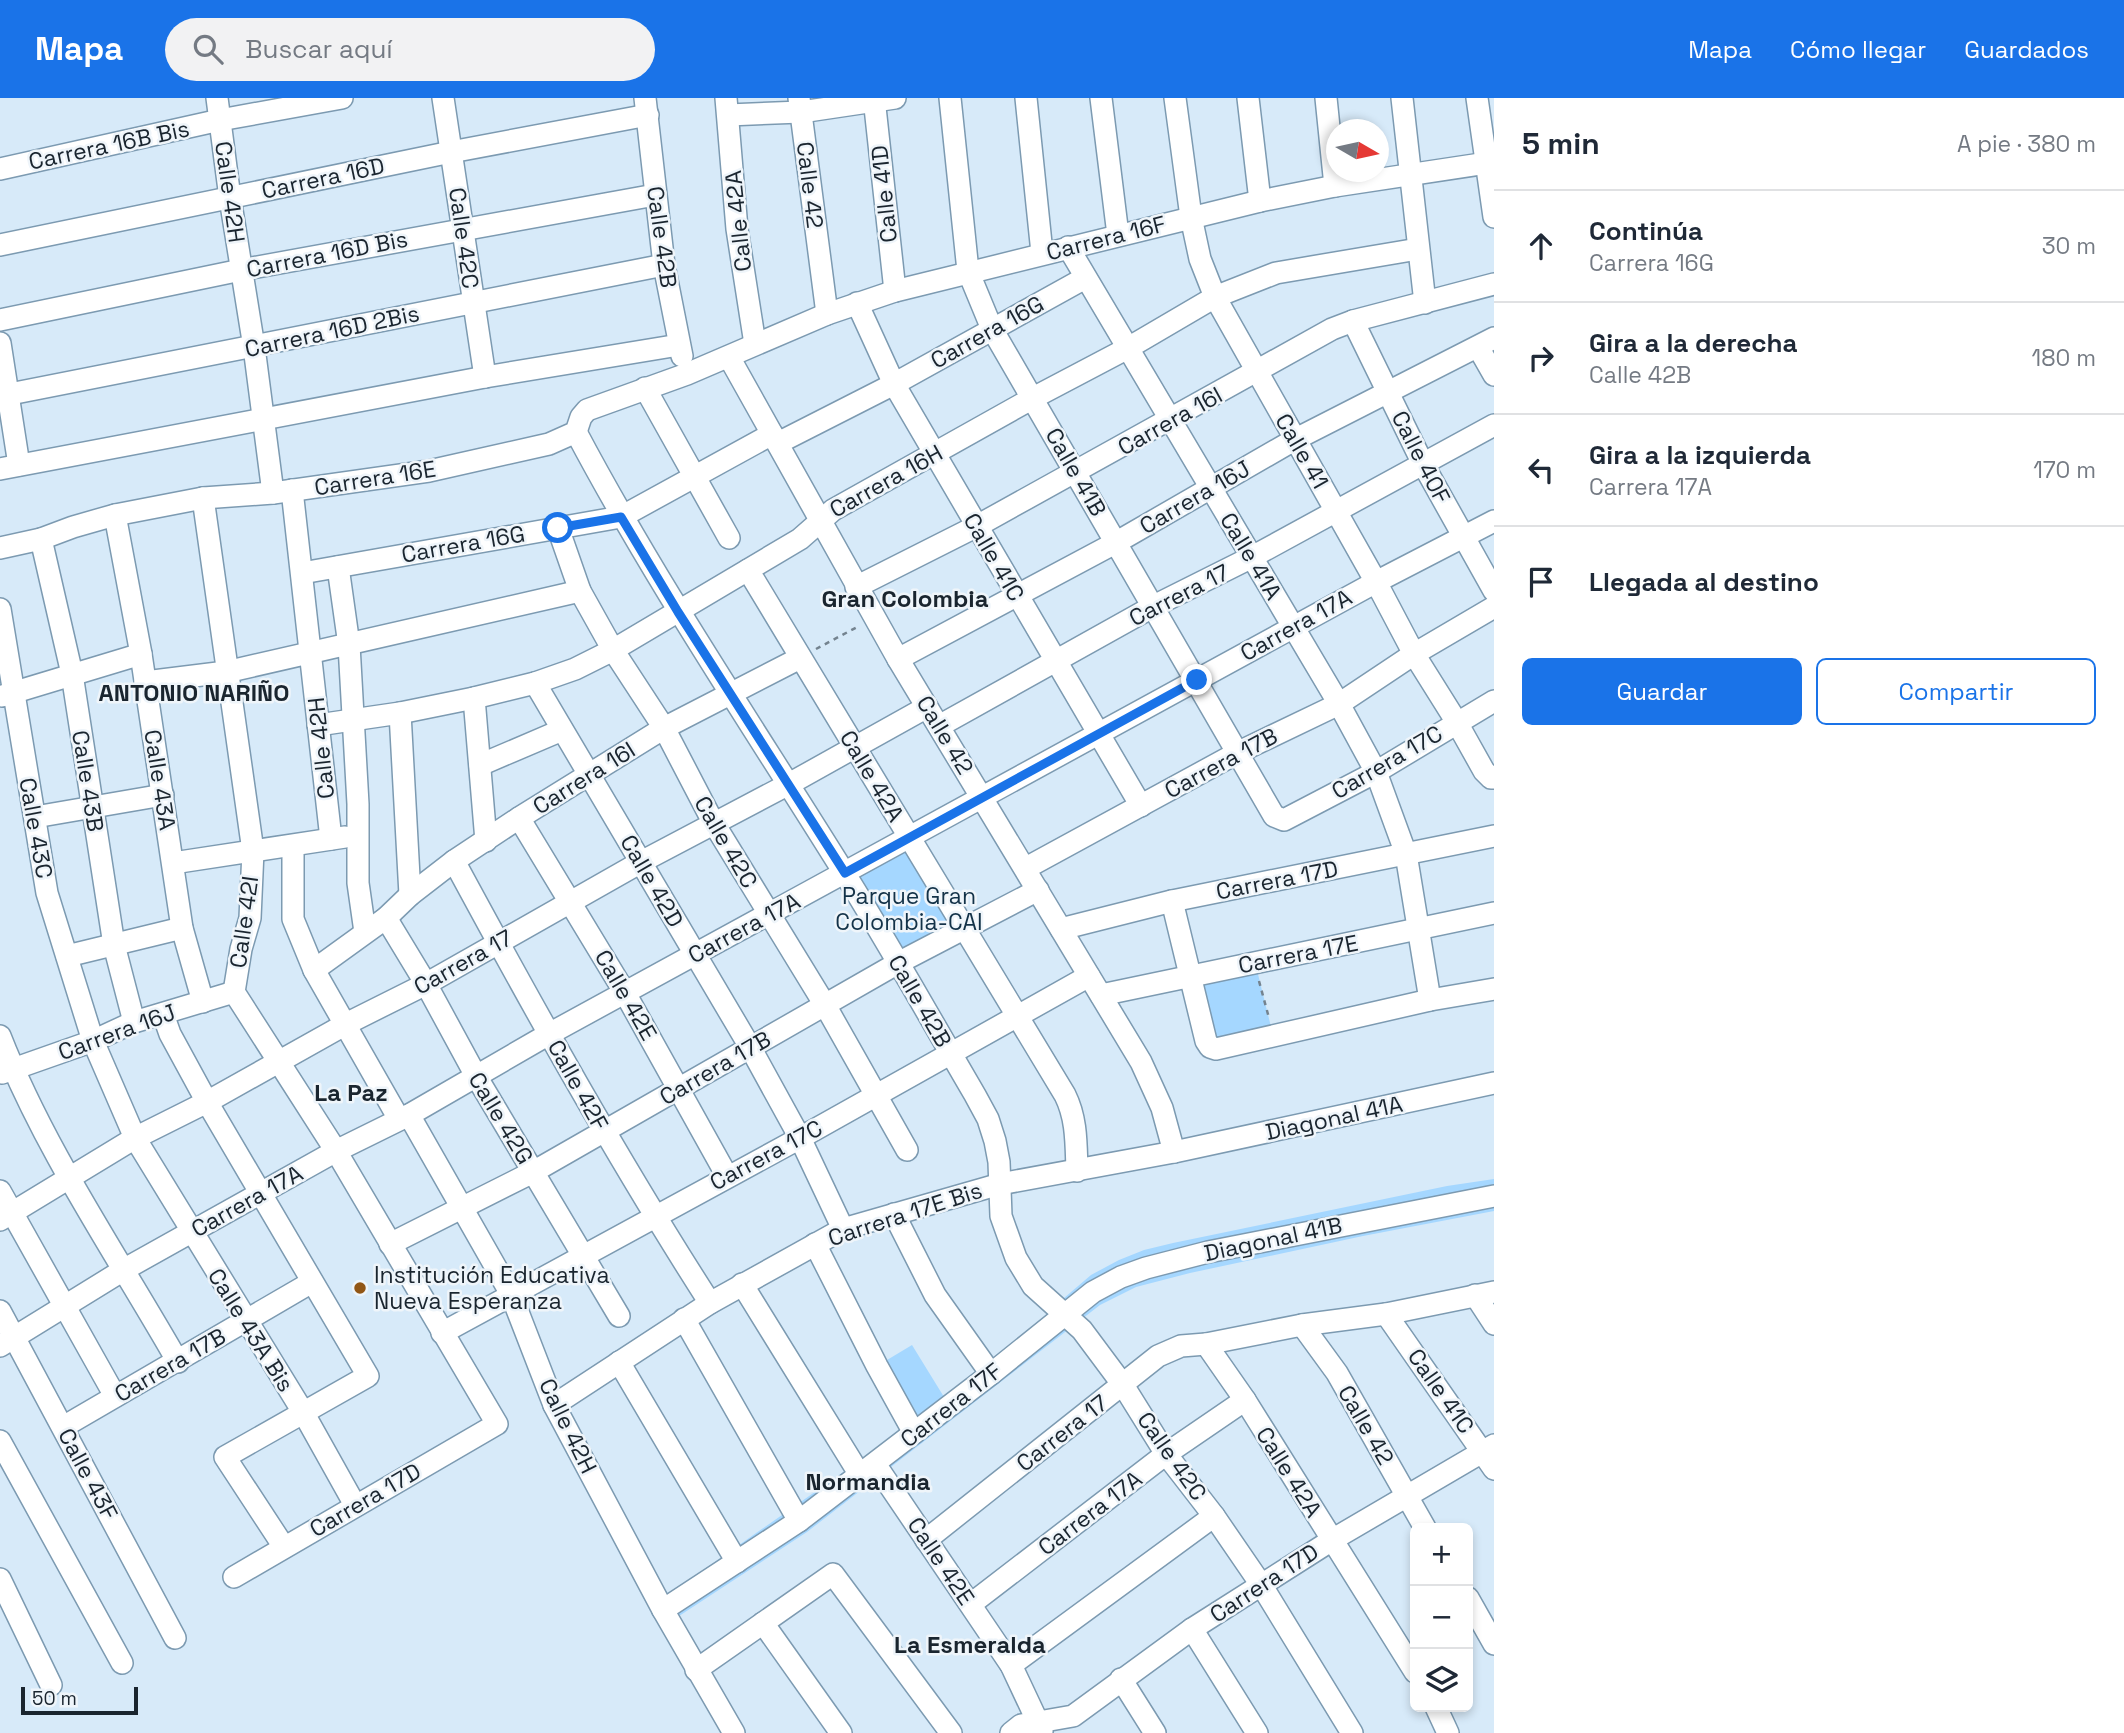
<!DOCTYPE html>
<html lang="es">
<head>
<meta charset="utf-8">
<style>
  body { margin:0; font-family:"Space Grotesk",sans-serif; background:#f2f2f3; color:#1f2937 }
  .controls { position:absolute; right:21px; bottom:21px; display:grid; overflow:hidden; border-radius:10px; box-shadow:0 4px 10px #0003 }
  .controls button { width:63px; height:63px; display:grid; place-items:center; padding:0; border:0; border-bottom:2px solid #e0e1e3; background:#fff; color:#1f2937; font:35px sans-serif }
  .compass { position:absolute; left:1326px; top:21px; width:63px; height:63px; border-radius:50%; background:#fff; box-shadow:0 4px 10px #0003; rotate:99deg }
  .scale { position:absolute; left:21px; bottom:18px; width:117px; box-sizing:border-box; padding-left:7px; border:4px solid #1a252f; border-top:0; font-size:19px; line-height:24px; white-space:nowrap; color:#1a252f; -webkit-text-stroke:5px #eff5fa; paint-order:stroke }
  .stop { position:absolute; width:21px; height:21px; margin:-16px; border:5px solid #1a73e8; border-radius:50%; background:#fff }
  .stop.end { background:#1a73e8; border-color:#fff; box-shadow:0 2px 7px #0008 }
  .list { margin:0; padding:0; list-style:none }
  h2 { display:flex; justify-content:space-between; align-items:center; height:91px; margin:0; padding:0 28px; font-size:30px }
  h2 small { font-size:23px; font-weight:400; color:#747a83 }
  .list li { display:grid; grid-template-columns:46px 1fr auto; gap:21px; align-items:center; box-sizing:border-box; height:112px; padding:0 28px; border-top:2px solid #e0e1e3 }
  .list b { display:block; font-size:26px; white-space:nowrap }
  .list p { margin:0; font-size:23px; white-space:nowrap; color:#747a83 }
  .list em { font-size:23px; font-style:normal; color:#747a83 }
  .actions { display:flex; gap:14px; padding:21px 28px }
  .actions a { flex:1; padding:16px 0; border:2px solid #1a73e8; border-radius:10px; text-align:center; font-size:24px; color:#1a73e8 }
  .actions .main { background:#1a73e8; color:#fff }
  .icon { flex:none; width:38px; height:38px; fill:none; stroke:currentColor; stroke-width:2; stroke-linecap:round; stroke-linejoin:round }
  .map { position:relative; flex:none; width:1494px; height:1635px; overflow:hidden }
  header { display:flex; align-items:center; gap:42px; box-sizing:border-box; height:98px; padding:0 35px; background:#1a73e8; color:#fff }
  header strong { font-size:33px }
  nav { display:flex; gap:38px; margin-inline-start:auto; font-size:24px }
  .search { width:490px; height:63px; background:#f2f2f3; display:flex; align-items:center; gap:18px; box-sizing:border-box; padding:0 24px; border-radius:38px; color:#747a83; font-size:26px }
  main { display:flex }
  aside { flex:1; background:#fff }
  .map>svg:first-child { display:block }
  .green { fill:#a5d7ff }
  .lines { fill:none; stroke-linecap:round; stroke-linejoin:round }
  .minor-casing { stroke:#7c9ab1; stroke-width:24 }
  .path { stroke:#74838f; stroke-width:2.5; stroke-dasharray:5 5; stroke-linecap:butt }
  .minor { stroke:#fff; stroke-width:21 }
  .route { stroke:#1a73e8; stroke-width:9 }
  .poi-dot { fill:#915615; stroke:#eff5fa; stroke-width:2.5 }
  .labels { text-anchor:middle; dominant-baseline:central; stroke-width:5; stroke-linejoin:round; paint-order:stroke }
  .street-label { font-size:23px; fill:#1a252f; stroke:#eff5fa }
  .park-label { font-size:23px; fill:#133248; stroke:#eff5fa }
  .poi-label { font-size:23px; fill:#1a252f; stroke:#eff5fa; text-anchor:start }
  .neighbourhood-label { font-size:24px; font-weight:bold; fill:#1a252f; stroke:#eff5fa }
</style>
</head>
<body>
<header>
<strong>Mapa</strong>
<div class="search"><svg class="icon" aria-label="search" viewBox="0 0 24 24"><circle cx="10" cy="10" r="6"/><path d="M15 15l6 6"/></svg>Buscar aquí</div>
<nav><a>Mapa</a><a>Cómo llegar</a><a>Guardados</a></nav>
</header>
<main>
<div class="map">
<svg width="1494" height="1635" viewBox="0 0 1494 1635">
  <rect width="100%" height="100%" fill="#d7eaf9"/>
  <g class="green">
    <polygon points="909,740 964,830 898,865 845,775"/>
    <polygon points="1255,864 1273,937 1216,951 1189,878"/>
    <polygon points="1494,1081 1494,1113 1363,1138 1190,1175 1136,1189 1100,1207 807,1434 673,1522 662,1501 862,1361 909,1326 877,1268 912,1247 944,1299 1035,1229 1050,1212 1091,1177 1119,1162 1144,1152 1173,1145 1447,1088"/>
  </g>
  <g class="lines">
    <g class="minor-casing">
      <g id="minor">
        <polyline points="217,0 230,100 254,249 273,395"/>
        <polyline points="443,0 485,279"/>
        <polyline points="645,0 664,167 682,258"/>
        <polyline points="726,0 737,131 755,246"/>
        <polyline points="799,0 827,216"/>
        <polyline points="874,0 895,193"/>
        <polyline points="950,0 968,173 992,231 1274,718 1284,722 1376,674 1494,603"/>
        <polyline points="1026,0 1042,155"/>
        <polyline points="1101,0 1118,137"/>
        <polyline points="1175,0 1191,119 1200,161 1215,199 1376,484 1414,556 1456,623 1484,673 1491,680 1494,680"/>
        <polyline points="1248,0 1260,103"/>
        <polyline points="1326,0 1335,88"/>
        <polyline points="1402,0 1425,205"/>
        <polyline points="1477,0 1494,119"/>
        <polyline points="728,17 801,14 895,0"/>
        <polyline points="0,71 220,22 342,0"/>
        <polyline points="0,147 451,54 648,17"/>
        <polyline points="1068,149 1339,606 1376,674 1406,756 1430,902"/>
        <polyline points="857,205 894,286 1141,708"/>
        <polyline points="0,222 241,172 655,97"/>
        <polyline points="1353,223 1423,366 1494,493"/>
        <polyline points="0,245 19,367"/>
        <polyline points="1478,249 1494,277"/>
        <polyline points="729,259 898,561 1141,964 1162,1010 1174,1054"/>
        <polyline points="645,290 729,440"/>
        <polyline points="0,298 664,167"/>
        <path d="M576,334C656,485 752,627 843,773C889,846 931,922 975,997L988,1021L995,1043L999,1064L1001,1118L1016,1160L1033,1188L1082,1232L1123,1287L1166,1356L1214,1418L1262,1488L1352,1635"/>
        <polyline points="778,345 894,286 1085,180"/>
        <polyline points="0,371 485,279 679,247"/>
        <polyline points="292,392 331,741"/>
        <polyline points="203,400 253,753 250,820 241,851 234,894 336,1053 497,1326 234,1479"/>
        <polyline points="115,417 141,556 182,830 203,904"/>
        <polyline points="558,430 580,493 613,552 664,630 713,724 825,907 907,1052"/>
        <polyline points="41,441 72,576 114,847 134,924"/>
        <polyline points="0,450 41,441 73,429 115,417 203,400 273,395 429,373 549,346 576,334 581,319 587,312 687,276 827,216 895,193 1260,103 1335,88 1494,64"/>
        <polyline points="338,469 349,547 358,706 358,785 365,834"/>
        <path d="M748,472L1065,997C1077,1021 1076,1046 1077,1073"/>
        <polyline points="302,475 621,419 772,336"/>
        <polyline points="856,489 977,428 1332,231 1353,223 1494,186"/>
        <polyline points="0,511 47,795 93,943 135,1040 303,1314 355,1407"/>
        <polyline points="898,561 1117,444 1294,342 1494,240"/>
        <polyline points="145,584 226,574 580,493"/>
        <polyline points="535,585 750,949 800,1040 843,1131"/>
        <polyline points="2,598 141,556"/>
        <polyline points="474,600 486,743"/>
        <polyline points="400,615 410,797"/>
        <polyline points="318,627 400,615 474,600 535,585 575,571 613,552 800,441 833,412 1033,300 1128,250 1215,199 1276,175 1418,151"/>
        <polyline points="939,628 1154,508 1252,459 1494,327"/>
        <polyline points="480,667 562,632"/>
        <polyline points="35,719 163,697"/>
        <polyline points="519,720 625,895 727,1078"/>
        <polyline points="293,748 293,821 314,872 399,1021"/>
        <path d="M454,763C535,913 618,1062 710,1205"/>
        <polyline points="173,765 345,739"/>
        <polyline points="1026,770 1239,654 1339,606 1414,556 1494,509"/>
        <polyline points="1172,803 1206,943 1210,949 1216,951 1430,902 1494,891"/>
        <polyline points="386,820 426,886 476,978 619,1218"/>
        <polyline points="1061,831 1172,803 1494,738"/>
        <polyline points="67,858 182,830"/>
        <polyline points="314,872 386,820 410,797 454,763 519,720 664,630 800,560"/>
        <polyline points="1101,897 1494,815"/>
        <polyline points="163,916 170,936 207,1004 368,1278 225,1359 284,1449"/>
        <path d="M0,938C45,1053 117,1157 178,1264"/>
        <polyline points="2,975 93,943 134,924 234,894"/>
        <polyline points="409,1017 511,1196 554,1307 663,1512 734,1635"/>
        <polyline points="0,1093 115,1298"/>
        <polyline points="894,1116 935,1197 991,1276"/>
        <polyline points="0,1122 135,1040 207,1004 346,926 426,886 641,764 789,686 927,609"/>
        <polyline points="390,1146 533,1074 898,865 1038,792"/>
        <polyline points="815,1146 877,1268 914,1335"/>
        <polyline points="742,1186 860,1377"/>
        <polyline points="1475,1197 1494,1226"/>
        <polyline points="0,1213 175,1540"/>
        <polyline points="1386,1216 1494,1371"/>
        <polyline points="684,1221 799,1423"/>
        <polyline points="1302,1227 1337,1275 1425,1430"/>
        <polyline points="442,1235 800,1040 1089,878"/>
        <polyline points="1206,1246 1245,1302 1415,1574"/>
        <polyline points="0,1248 125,1171 336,1053 409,1017 549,936 1376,484 1494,423"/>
        <polyline points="619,1264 737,1464"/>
        <polyline points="554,1307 710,1205 843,1131 1000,1086 1174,1054 1494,985"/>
        <polyline points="63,1329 312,1184"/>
        <polyline points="0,1343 122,1565"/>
        <polyline points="875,1366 1011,1567 1042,1633"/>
        <polyline points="926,1442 1158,1258 1181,1248 1206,1246 1302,1227 1386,1216 1494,1194"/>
        <polyline points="0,1481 51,1587"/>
        <polyline points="1468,1500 1494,1546"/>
        <polyline points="971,1506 1166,1356 1245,1302"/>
        <polyline points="663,1512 799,1423 991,1276 1093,1194 1121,1179 1146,1170 1208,1154 1494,1098"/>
        <polyline points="763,1525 841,1635"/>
        <polyline points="1192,1531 1257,1635"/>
        <polyline points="1011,1567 1214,1418"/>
        <polyline points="696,1572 833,1476 951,1635"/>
        <polyline points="1121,1581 1155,1635"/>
        <polyline points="1436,1609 1448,1635"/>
        <polyline points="1011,1635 1021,1627 1073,1618 1192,1531 1332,1442 1494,1347"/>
      </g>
    </g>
    <g class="path">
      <polyline points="816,551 859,528"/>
      <polyline points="1259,883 1269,920"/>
    </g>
    <use href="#minor" class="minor"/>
  </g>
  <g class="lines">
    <polyline class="route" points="558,430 621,419 678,514 845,775 1197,582"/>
  </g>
  <circle class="poi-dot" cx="360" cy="1190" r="7"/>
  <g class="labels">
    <g class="street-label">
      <text transform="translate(109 47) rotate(-12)">Carrera 16B Bis</text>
      <text transform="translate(323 80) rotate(-12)">Carrera 16D</text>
      <text transform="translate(810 87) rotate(83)">Calle 42</text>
      <text transform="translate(230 94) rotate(82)">Calle 42H</text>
      <text transform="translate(884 96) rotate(-96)">Calle 41D</text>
      <text transform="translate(738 123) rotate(-96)">Calle 42A</text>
      <text transform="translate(662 139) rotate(82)">Calle 42B</text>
      <text transform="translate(464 140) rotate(82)">Calle 42C</text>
      <text transform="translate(1106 140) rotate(-14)">Carrera 16F</text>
      <text transform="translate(327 156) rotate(-11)">Carrera 16D Bis</text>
      <text transform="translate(332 233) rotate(-12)">Carrera 16D 2Bis</text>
      <text transform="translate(987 234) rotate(-29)">Carrera 16G</text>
      <text transform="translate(1170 323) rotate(-29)">Carrera 16I</text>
      <text transform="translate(1302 353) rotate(60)">Calle 41</text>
      <text transform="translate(1421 359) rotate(63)">Calle 40F</text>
      <text transform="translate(1076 374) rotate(60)">Calle 41B</text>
      <text transform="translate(375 380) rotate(-9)">Carrera 16E</text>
      <text transform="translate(886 383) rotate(-29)">Carrera 16H</text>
      <text transform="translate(1195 399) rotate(-30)">Carrera 16J</text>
      <text transform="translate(463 446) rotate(-10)">Carrera 16G</text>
      <text transform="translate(1251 458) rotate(59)">Calle 41A</text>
      <text transform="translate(994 459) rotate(60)">Calle 41C</text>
      <text transform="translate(1179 497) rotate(-27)">Carrera 17</text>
      <text transform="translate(1296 527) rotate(-29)">Carrera 17A</text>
      <text transform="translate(945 637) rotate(59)">Calle 42</text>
      <text transform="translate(321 650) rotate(-96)">Calle 42H</text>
      <text transform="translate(1387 664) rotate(-30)">Carrera 17C</text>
      <text transform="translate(1221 665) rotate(-28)">Carrera 17B</text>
      <text transform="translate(872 678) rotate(59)">Calle 42A</text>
      <text transform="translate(584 680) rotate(-32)">Carrera 16I</text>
      <text transform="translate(160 682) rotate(81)">Calle 43A</text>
      <text transform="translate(88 683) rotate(81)">Calle 43B</text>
      <text transform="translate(36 730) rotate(80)">Calle 43C</text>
      <text transform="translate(726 744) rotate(60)">Calle 42C</text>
      <text transform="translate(1277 782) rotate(-11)">Carrera 17D</text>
      <text transform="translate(652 783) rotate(60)">Calle 42D</text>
      <text transform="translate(244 824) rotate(-82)">Calle 42I</text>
      <text transform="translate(744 830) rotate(-28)">Carrera 17A</text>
      <text transform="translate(1298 856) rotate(-11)">Carrera 17E</text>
      <text transform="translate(463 864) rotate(-29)">Carrera 17</text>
      <text transform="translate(626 897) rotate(60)">Calle 42E</text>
      <text transform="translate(920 903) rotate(60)">Calle 42B</text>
      <text transform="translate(117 934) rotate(-20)">Carrera 16J</text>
      <text transform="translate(715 970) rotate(-30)">Carrera 17B</text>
      <text transform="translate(578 987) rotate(61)">Calle 42F</text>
      <text transform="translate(501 1020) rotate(59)">Calle 42G</text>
      <text transform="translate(1334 1020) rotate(-12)">Diagonal 41A</text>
      <text transform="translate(766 1057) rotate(-28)">Carrera 17C</text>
      <text transform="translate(247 1103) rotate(-29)">Carrera 17A</text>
      <text transform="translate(905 1116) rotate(-18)">Carrera 17E Bis</text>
      <text transform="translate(1273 1141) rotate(-12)">Diagonal 41B</text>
      <text transform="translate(251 1232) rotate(58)">Calle 43A Bis</text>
      <text transform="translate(170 1267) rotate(-30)">Carrera 17B</text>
      <text transform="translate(1441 1293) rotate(55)">Calle 41C</text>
      <text transform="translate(951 1307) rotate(-38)">Carrera 17F</text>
      <text transform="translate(1366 1327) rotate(60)">Calle 42</text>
      <text transform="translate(568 1328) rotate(64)">Calle 42H</text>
      <text transform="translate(1062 1335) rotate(-38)">Carrera 17</text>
      <text transform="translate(1172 1358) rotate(55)">Calle 42C</text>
      <text transform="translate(1289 1374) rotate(58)">Calle 42A</text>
      <text transform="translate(88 1376) rotate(62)">Calle 43F</text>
      <text transform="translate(365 1402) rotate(-30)">Carrera 17D</text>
      <text transform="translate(1090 1415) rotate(-37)">Carrera 17A</text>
      <text transform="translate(941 1463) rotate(56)">Calle 42E</text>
      <text transform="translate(1264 1485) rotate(-33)">Carrera 17D</text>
    </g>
    <g class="park-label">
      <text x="909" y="798">Parque Gran<tspan x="909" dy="26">Colombia-CAI</tspan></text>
    </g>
    <g class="poi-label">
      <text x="374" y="1177">Institución Educativa<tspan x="374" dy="26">Nueva Esperanza</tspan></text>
    </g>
    <g class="neighbourhood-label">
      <text x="905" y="500">Gran Colombia</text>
      <text x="194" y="594">ANTONIO NARIÑO</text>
      <text x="351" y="994">La Paz</text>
      <text x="868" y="1383">Normandia</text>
      <text x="970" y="1546">La Esmeralda</text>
    </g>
  </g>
</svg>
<div class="controls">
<button>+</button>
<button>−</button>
<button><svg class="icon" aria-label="layers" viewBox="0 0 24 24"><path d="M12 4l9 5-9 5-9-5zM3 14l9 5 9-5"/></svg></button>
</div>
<svg class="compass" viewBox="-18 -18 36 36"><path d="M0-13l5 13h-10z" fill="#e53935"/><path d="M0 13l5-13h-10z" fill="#747a83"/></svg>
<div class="scale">50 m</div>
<div class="stop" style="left:558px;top:430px"></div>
<div class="stop end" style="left:1197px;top:582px"></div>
</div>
<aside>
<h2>5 min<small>A pie · 380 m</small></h2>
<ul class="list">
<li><svg class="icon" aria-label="ahead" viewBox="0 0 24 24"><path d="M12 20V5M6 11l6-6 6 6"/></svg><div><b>Continúa</b><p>Carrera 16G</p></div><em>30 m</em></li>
<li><svg class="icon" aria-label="right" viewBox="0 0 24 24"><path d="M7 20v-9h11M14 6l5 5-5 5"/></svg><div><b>Gira a la derecha</b><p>Calle 42B</p></div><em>180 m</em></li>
<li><svg class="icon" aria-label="left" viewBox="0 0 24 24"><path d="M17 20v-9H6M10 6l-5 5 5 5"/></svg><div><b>Gira a la izquierda</b><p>Carrera 17A</p></div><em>170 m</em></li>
<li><svg class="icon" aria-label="arrive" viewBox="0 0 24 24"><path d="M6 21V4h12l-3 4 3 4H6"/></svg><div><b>Llegada al destino</b></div></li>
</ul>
<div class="actions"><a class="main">Guardar</a><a>Compartir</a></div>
</aside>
</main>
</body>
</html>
